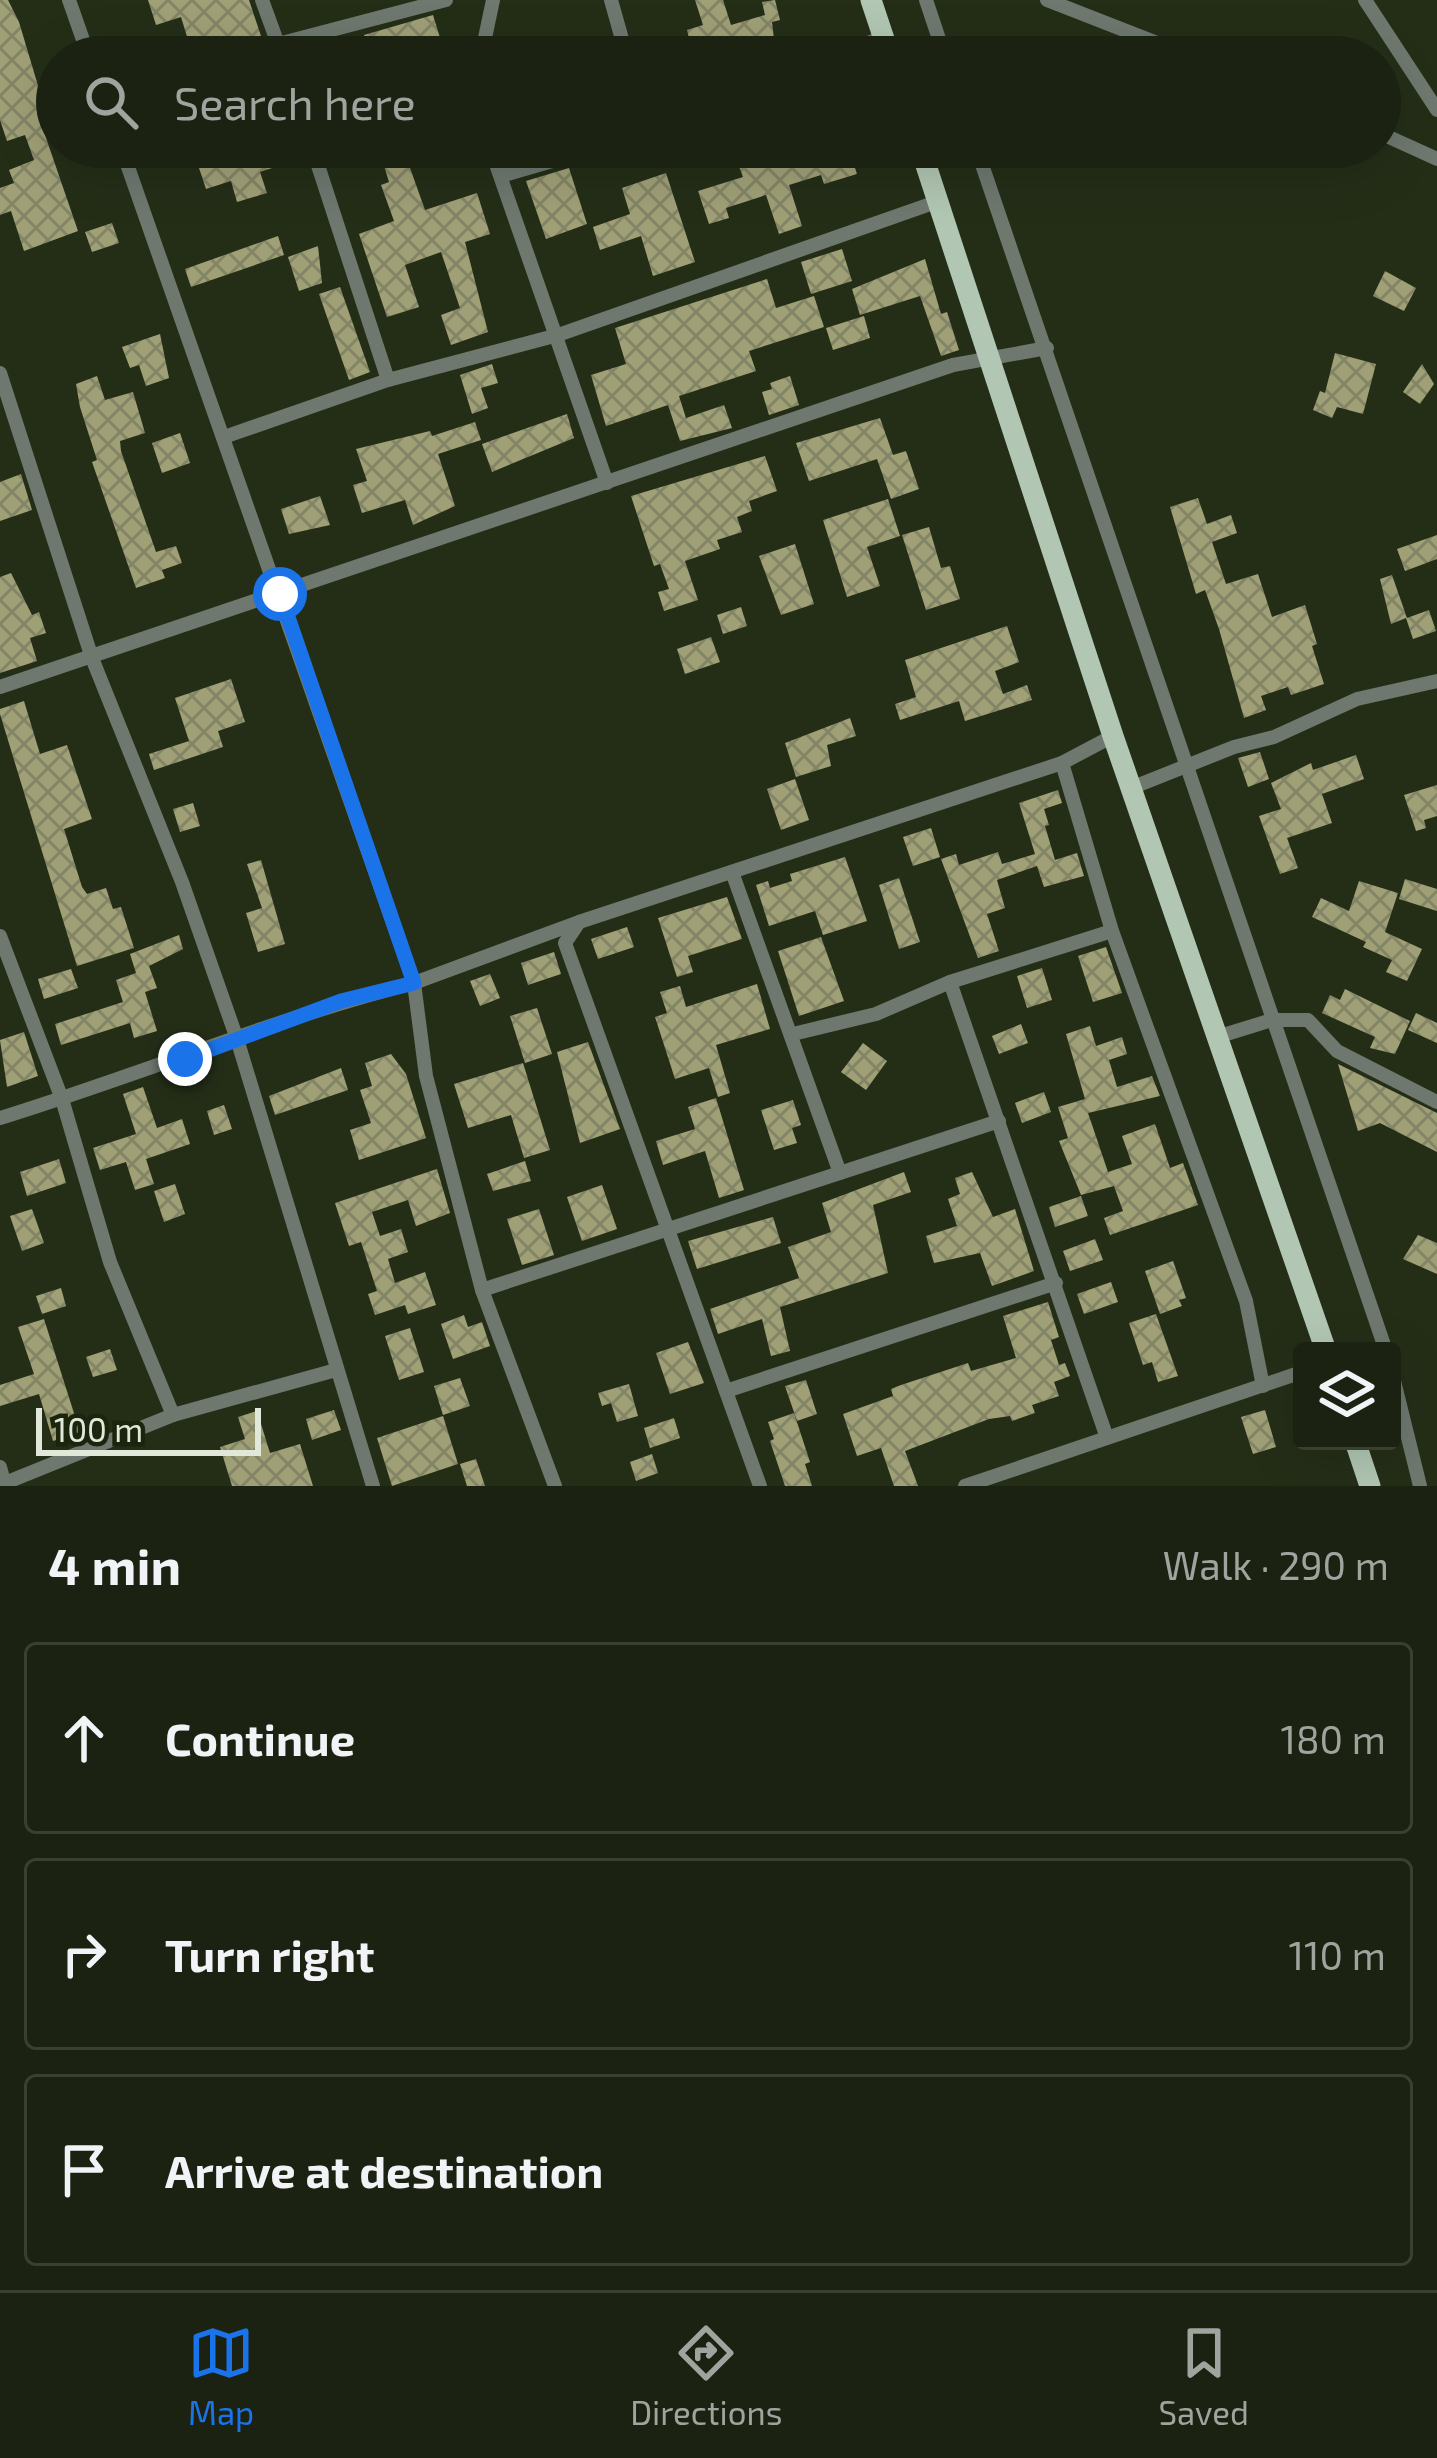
<!DOCTYPE html>
<html lang="en">
<head>
<meta charset="utf-8">
<style>
  body { margin:0; font-family:"Exo 2",sans-serif; background:#282f1f; color:#f1f3f6 }
  .controls { position:absolute; right:36px; bottom:36px; display:grid; overflow:hidden; border-radius:12px; box-shadow:0 12px 48px #0002 }
  .controls button { width:108px; height:108px; display:grid; place-items:center; padding:0; border:0; border-bottom:3px solid #393f31; background:#1b2211; color:#f1f3f6; font:60px sans-serif }
  .scale { position:absolute; left:36px; bottom:30px; width:225px; box-sizing:border-box; padding-left:12px; border:6px solid #e1e7d9; border-top:0; font-size:33px; line-height:42px; white-space:nowrap; color:#e1e7d9; -webkit-text-stroke:9px #1b240d; paint-order:stroke }
  .stop { position:absolute; width:36px; height:36px; margin:-27px; border:9px solid #1a73e8; border-radius:50%; background:#fff }
  .stop.end { background:#1a73e8; border-color:#fff; box-shadow:0 3px 12px #0008 }
  .list { margin:0; padding:0; list-style:none }
  h2 { display:flex; justify-content:space-between; align-items:center; height:156px; margin:0; padding:0 48px; font-size:51px }
  h2 small { font-size:39px; font-weight:400; color:#a0a49f }
  .list li { display:grid; grid-template-columns:78px 1fr auto; gap:36px; align-items:center; box-sizing:border-box; height:192px; margin:0 24px 24px; padding:0 24px; border:3px solid #393f31; border-radius:12px }
  .list b { display:block; font-size:45px; white-space:nowrap }
  .list em { font-size:39px; font-style:normal; color:#a0a49f }
  .icon { flex:none; width:66px; height:66px; fill:none; stroke:currentColor; stroke-width:2; stroke-linecap:round; stroke-linejoin:round }
  .map { position:relative; flex:none; width:1437px; height:1486px; overflow:hidden }
  .search { position:absolute; background:#1b2211; box-shadow:0 12px 48px #0002; left:36px; right:36px; top:36px; height:132px; display:flex; align-items:center; gap:30px; box-sizing:border-box; padding:0 42px; border-radius:66px; color:#a0a49f; font-size:45px }
  .sheet { height:804px; background:#1b2211 }
  nav { display:flex; justify-content:space-around; align-items:center; box-sizing:border-box; height:168px; border-top:3px solid #393f31; background:#1b2211; font-size:33px; color:#a0a49f }
  nav a { display:grid; justify-items:center; gap:6px }
  nav .on { color:#1a73e8 }
  .map>svg:first-child { display:block }
  .building { fill:url(#building-cross-hatch) }
  .lines { fill:none; stroke-linecap:round; stroke-linejoin:round }
  .minor { stroke:#6e786f; stroke-width:14 }
  .primary { stroke:#b1c6b3; stroke-width:21 }
  .route { stroke:#1a73e8; stroke-width:15 }
</style>
</head>
<body>
<div class="map">
<svg width="1437" height="1486" viewBox="0 0 1437 1486">
  <defs>
    <pattern id="building-cross-hatch" width="8" height="8" patternUnits="userSpaceOnUse" patternTransform="scale(3)"><rect width="8" height="8" fill="#a0a077"/><path d="M0 0l8 8M0 8l8-8" fill="none" stroke="#848567"/></pattern>
  </defs>
  <rect width="100%" height="100%" fill="#242e17"/>
  <g class="building">
    <polygon points="0,0 8,0 19,22 45,109 41,111 44,132 78,231 24,251 11,211 0,215 0,188 14,183 9,170 34,160 25,135 7,141 0,120"/>
    <polygon points="148,0 249,0 268,57 153,57 189,43 181,17 156,25"/>
    <polygon points="695,0 723,0 731,25 765,15 762,2 775,0 780,20 772,22 775,48 768,50 770,57 651,57 690,42 687,30 703,25"/>
    <polygon points="433,15 446,57 372,57 364,35"/>
    <polygon points="192,147 295,147 299,159 260,172 267,193 237,202 231,181 206,189"/>
    <polygon points="406,147 454,147 409,165 425,210 477,193 490,234 465,242 488,332 451,345 441,315 460,308 441,252 405,265 419,307 387,317 359,234 394,221 381,185 389,182 381,156"/>
    <polygon points="751,147 848,147 857,174 824,184 821,175 789,185 802,226 779,234 766,195 726,208 729,218 709,224 698,191 743,177 734,153"/>
    <polygon points="569,168 587,224 546,239 526,181"/>
    <polygon points="666,173 695,262 653,276 641,236 600,250 593,227 630,214 622,188"/>
    <polygon points="112,223 119,243 92,252 85,232"/>
    <polygon points="278,236 284,255 191,287 185,269"/>
    <polygon points="318,246 322,283 299,291 288,257"/>
    <polygon points="842,249 852,281 811,294 801,262"/>
    <polygon points="925,259 941,314 947,312 959,350 941,356 920,296 860,315 852,289"/>
    <polygon points="1385,271 1416,288 1404,311 1373,296"/>
    <polygon points="767,279 776,308 814,296 824,327 749,351 756,371 679,396 686,418 724,405 732,428 680,441 668,405 606,426 591,375 626,364 615,328"/>
    <polygon points="340,287 370,372 349,380 319,294"/>
    <polygon points="864,316 870,338 833,350 826,328"/>
    <polygon points="160,334 169,378 146,386 139,365 130,368 122,347"/>
    <polygon points="1335,353 1376,364 1363,414 1337,407 1332,418 1313,410 1320,391 1325,393"/>
    <polygon points="492,364 498,383 481,388 488,408 472,414 460,375"/>
    <polygon points="1422,364 1434,384 1420,404 1403,392"/>
    <polygon points="97,376 105,400 133,392 145,433 120,441 121,451 156,552 176,546 182,563 162,570 165,578 136,588 92,462 97,460 80,407 76,384"/>
    <polygon points="790,376 799,405 769,415 762,392 772,389 770,383"/>
    <polygon points="567,414 574,438 492,472 482,444"/>
    <polygon points="880,418 893,455 906,451 919,489 891,499 877,459 809,481 796,443"/>
    <polygon points="475,422 481,440 438,454 455,506 413,525 405,500 362,513 353,485 367,481 356,449 430,431 432,436"/>
    <polygon points="180,433 190,463 162,473 152,443"/>
    <polygon points="765,456 777,491 749,501 752,511 737,517 742,532 717,540 720,549 685,561 698,600 664,611 658,592 669,589 660,564 654,566 631,496"/>
    <polygon points="21,474 32,510 0,521 0,482"/>
    <polygon points="320,496 330,525 289,534 281,509"/>
    <polygon points="1198,498 1207,524 1231,515 1237,533 1212,542 1226,584 1258,574 1272,617 1305,605 1317,644 1312,646 1324,684 1291,695 1288,687 1261,696 1266,710 1244,718 1219,629 1205,590 1196,594 1170,507"/>
    <polygon points="888,499 900,536 867,547 880,586 847,597 823,520"/>
    <polygon points="929,527 941,568 950,566 960,599 926,610 902,535"/>
    <polygon points="1437,535 1437,559 1405,571 1397,549"/>
    <polygon points="795,544 814,604 781,615 759,556"/>
    <polygon points="11,573 32,615 39,612 46,633 30,638 37,661 0,673 0,577"/>
    <polygon points="1392,575 1407,618 1429,610 1436,631 1413,639 1406,618 1391,624 1380,579"/>
    <polygon points="741,607 747,626 723,634 717,615"/>
    <polygon points="1007,626 1019,662 995,671 1003,694 1027,685 1032,700 965,721 959,701 900,720 895,704 916,697 905,660"/>
    <polygon points="711,637 720,662 685,674 677,649"/>
    <polygon points="231,679 245,722 218,731 223,747 154,770 149,754 189,741 175,698"/>
    <polygon points="24,701 40,754 67,745 92,819 64,829 82,887 87,894 106,888 113,909 121,907 134,948 77,966 0,714 0,709"/>
    <polygon points="850,718 856,736 827,745 831,766 796,777 785,743"/>
    <polygon points="1260,752 1269,779 1248,787 1238,758"/>
    <polygon points="1356,755 1364,779 1322,794 1332,823 1287,838 1298,868 1280,874 1259,816 1281,809 1271,783 1311,763 1313,770"/>
    <polygon points="795,779 809,820 781,830 767,789"/>
    <polygon points="1437,785 1437,816 1424,820 1426,828 1416,831 1404,795"/>
    <polygon points="1058,790 1062,803 1044,809 1049,825 1045,826 1055,860 1077,853 1084,876 1044,887 1037,866 997,880 1005,908 987,914 999,951 978,958 941,859 956,854 959,865 998,852 1002,864 1035,854 1019,803"/>
    <polygon points="193,803 200,826 180,832 173,809"/>
    <polygon points="931,828 940,857 913,866 903,837"/>
    <polygon points="845,857 867,921 823,935 815,911 769,926 756,885 768,881 770,888 792,881 790,874"/>
    <polygon points="261,860 285,944 258,952 246,913 262,908 247,864"/>
    <polygon points="899,878 920,942 899,949 879,885"/>
    <polygon points="1405,879 1437,889 1437,911 1399,899"/>
    <polygon points="1359,881 1398,893 1385,932 1422,949 1407,981 1386,972 1392,960 1363,947 1366,942 1312,917 1321,898 1349,911"/>
    <polygon points="727,897 742,939 688,956 693,972 677,977 658,918"/>
    <polygon points="627,927 634,947 598,959 591,939"/>
    <polygon points="179,935 183,949 149,966 157,988 145,992 157,1031 134,1038 130,1023 61,1045 55,1024 123,1002 116,980 136,973 130,954"/>
    <polygon points="821,937 844,1001 799,1016 778,951"/>
    <polygon points="1106,947 1122,993 1093,1002 1078,956"/>
    <polygon points="554,952 561,974 528,985 521,963"/>
    <polygon points="1042,968 1052,1000 1027,1008 1017,976"/>
    <polygon points="71,969 78,988 44,999 38,979"/>
    <polygon points="490,974 500,998 480,1006 470,981"/>
    <polygon points="757,984 770,1029 716,1045 730,1093 718,1097 709,1068 675,1079 655,1017 667,1013 660,992 680,986 686,1007"/>
    <polygon points="1345,989 1410,1021 1395,1054 1370,1048 1375,1037 1322,1013 1330,995 1340,1000"/>
    <polygon points="537,1008 552,1054 525,1063 510,1016"/>
    <polygon points="1416,1013 1437,1023 1437,1043 1408,1030"/>
    <polygon points="1021,1024 1028,1043 999,1054 992,1036"/>
    <polygon points="1090,1026 1096,1046 1122,1037 1127,1054 1109,1060 1117,1087 1152,1076 1160,1096 1088,1113 1108,1172 1132,1164 1122,1136 1155,1124 1170,1168 1183,1163 1198,1205 1110,1235 1104,1218 1123,1211 1114,1186 1081,1195 1059,1141 1068,1138 1058,1107 1085,1099 1066,1034"/>
    <polygon points="24,1032 38,1076 7,1087 0,1040"/>
    <polygon points="588,1042 620,1129 580,1143 557,1052"/>
    <polygon points="863,1043 887,1061 866,1090 841,1072"/>
    <polygon points="391,1054 406,1074 426,1138 359,1160 350,1130 371,1123 360,1090 372,1086 365,1063"/>
    <polygon points="523,1063 550,1150 524,1158 511,1115 468,1128 454,1084"/>
    <polygon points="1338,1064 1437,1113 1437,1152 1380,1123 1358,1131"/>
    <polygon points="341,1068 348,1090 275,1115 269,1096"/>
    <polygon points="143,1087 157,1128 182,1119 190,1144 146,1159 154,1184 135,1190 126,1162 100,1170 93,1148 136,1134 123,1094"/>
    <polygon points="1044,1092 1051,1112 1022,1123 1015,1103"/>
    <polygon points="716,1098 744,1190 719,1198 705,1151 663,1165 656,1141 695,1129 688,1107"/>
    <polygon points="793,1100 801,1125 792,1128 797,1143 774,1150 761,1110"/>
    <polygon points="224,1105 232,1129 214,1135 207,1111"/>
    <polygon points="59,1159 66,1183 27,1196 20,1172"/>
    <polygon points="525,1161 531,1181 493,1191 487,1174"/>
    <polygon points="437,1169 450,1213 416,1226 408,1200 372,1212 380,1236 401,1229 408,1252 388,1259 395,1283 425,1272 436,1305 408,1314 405,1305 375,1315 368,1294 377,1291 361,1242 349,1246 335,1203"/>
    <polygon points="904,1172 911,1192 873,1205 888,1273 780,1307 790,1351 771,1356 762,1319 718,1334 710,1309 799,1278 788,1247 831,1232 822,1203"/>
    <polygon points="972,1172 993,1217 1015,1209 1034,1271 992,1286 980,1253 934,1263 926,1236 957,1226 948,1199 960,1194 955,1178"/>
    <polygon points="175,1184 185,1214 164,1222 154,1191"/>
    <polygon points="602,1185 617,1229 582,1241 567,1197"/>
    <polygon points="1081,1196 1088,1216 1055,1227 1049,1207"/>
    <polygon points="32,1209 44,1243 22,1251 10,1216"/>
    <polygon points="539,1209 554,1255 522,1265 507,1219"/>
    <polygon points="773,1217 781,1243 697,1269 688,1241"/>
    <polygon points="1418,1235 1437,1243 1437,1274 1403,1259"/>
    <polygon points="1095,1239 1103,1260 1070,1271 1063,1251"/>
    <polygon points="1173,1261 1186,1298 1179,1300 1182,1306 1160,1314 1145,1271"/>
    <polygon points="1111,1282 1118,1302 1084,1314 1077,1294"/>
    <polygon points="61,1288 66,1306 42,1314 36,1296"/>
    <polygon points="1048,1302 1059,1337 1051,1340 1059,1365 1065,1363 1070,1376 1054,1382 1059,1396 1032,1405 1035,1413 1012,1421 1010,1416 989,1419 905,1451 918,1486 894,1486 881,1448 857,1456 843,1414 893,1396 891,1389 901,1385 968,1363 971,1371 1016,1358 1003,1316"/>
    <polygon points="1156,1314 1178,1376 1158,1382 1152,1362 1143,1365 1129,1323"/>
    <polygon points="464,1315 468,1327 482,1322 490,1346 453,1359 441,1324"/>
    <polygon points="44,1319 80,1432 53,1441 39,1394 0,1406 0,1385 34,1374 18,1327"/>
    <polygon points="410,1328 424,1372 399,1380 385,1336"/>
    <polygon points="688,1342 704,1383 670,1394 656,1353"/>
    <polygon points="110,1349 117,1370 93,1377 86,1357"/>
    <polygon points="460,1378 470,1406 443,1415 434,1386"/>
    <polygon points="806,1380 817,1414 797,1421 785,1386"/>
    <polygon points="629,1384 638,1416 617,1422 611,1403 602,1406 598,1393"/>
    <polygon points="334,1410 341,1430 312,1440 306,1419"/>
    <polygon points="1265,1410 1276,1447 1253,1454 1241,1417"/>
    <polygon points="257,1411 270,1453 300,1444 313,1486 232,1486 220,1447 245,1439 238,1417"/>
    <polygon points="794,1413 810,1462 805,1464 812,1486 785,1486 770,1441 774,1439 768,1422"/>
    <polygon points="443,1416 458,1464 392,1486 377,1438"/>
    <polygon points="674,1418 680,1438 650,1448 644,1428"/>
    <polygon points="652,1454 658,1473 636,1481 630,1462"/>
    <polygon points="476,1459 485,1486 467,1486 460,1464"/>
  </g>
  <g class="lines">
    <g class="minor">
      <polyline points="69,0 89,57"/>
      <polyline points="262,0 278,44 446,0"/>
      <polyline points="611,0 627,57"/>
      <polyline points="926,0 945,57"/>
      <polyline points="1047,0 1193,57"/>
      <polyline points="1365,0 1437,110"/>
      <polyline points="481,57 493,0"/>
      <polyline points="833,57 883,37"/>
      <polyline points="1380,133 1437,159"/>
      <polyline points="312,147 388,380"/>
      <polyline points="490,147 607,483"/>
      <polyline points="976,147 1386,1351"/>
      <polyline points="501,176 600,147"/>
      <polyline points="0,373 92,658 182,882 237,1039 373,1486"/>
      <polyline points="224,437 388,380 558,335 939,201"/>
      <polyline points="0,687 953,365 1047,348"/>
      <polyline points="1062,763 1112,931 1246,1301 1263,1386"/>
      <polyline points="1131,788 1234,747 1274,737 1357,699 1437,681"/>
      <polyline points="732,872 840,1173"/>
      <polyline points="579,922 565,943 760,1486"/>
      <polyline points="0,936 62,1099 110,1262 173,1415"/>
      <polyline points="950,982 1106,1435"/>
      <polyline points="793,1034 876,1014 950,982 1112,931"/>
      <polyline points="1220,1036 1272,1020 1308,1020 1337,1051 1437,1102"/>
      <path d="M0,1118C139,1075 273,1019 414,983L121,147"/>
      <polyline points="482,1290 999,1121"/>
      <polyline points="1392,1373 1420,1486"/>
      <polyline points="726,1391 1056,1283"/>
      <polyline points="0,1467 5,1486"/>
      <polyline points="0,1485 173,1415 336,1370"/>
      <polyline points="555,1486 482,1290 426,1076 414,983 579,922 1062,763 1113,736"/>
      <polyline points="965,1486 1302,1372"/>
    </g>
    <g class="primary">
      <polyline points="871,0 890,57"/>
      <polyline points="920,147 1113,736 1326,1351"/>
      <polyline points="1355,1441 1370,1486"/>
    </g>
  </g>
  <g class="lines">
    <polyline class="route" points="185,1059 341,1001 414,983 280,594"/>
  </g>
</svg>
<div class="controls">
<button><svg class="icon" aria-label="layers" viewBox="0 0 24 24"><path d="M12 4l9 5-9 5-9-5zM3 14l9 5 9-5"/></svg></button>
</div>
<div class="scale">100 m</div>
<div class="stop" style="left:280px;top:594px"></div>
<div class="stop end" style="left:185px;top:1059px"></div>
<div class="search"><svg class="icon" aria-label="search" viewBox="0 0 24 24"><circle cx="10" cy="10" r="6"/><path d="M15 15l6 6"/></svg>Search here</div>
</div>
<section class="sheet">
<h2>4 min<small>Walk · 290 m</small></h2>
<ul class="list">
<li><svg class="icon" aria-label="ahead" viewBox="0 0 24 24"><path d="M12 20V5M6 11l6-6 6 6"/></svg><div><b>Continue</b></div><em>180 m</em></li>
<li><svg class="icon" aria-label="right" viewBox="0 0 24 24"><path d="M7 20v-9h11M14 6l5 5-5 5"/></svg><div><b>Turn right</b></div><em>110 m</em></li>
<li><svg class="icon" aria-label="arrive" viewBox="0 0 24 24"><path d="M6 21V4h12l-3 4 3 4H6"/></svg><div><b>Arrive at destination</b></div></li>
</ul>
</section>
<nav>
<a class="on"><svg class="icon" aria-label="map" viewBox="0 0 24 24"><path d="M3 6l6-2 6 2 6-2v14l-6 2-6-2-6 2zM9 4v14M15 6v14"/></svg>Map</a>
<a><svg class="icon" aria-label="directions" viewBox="0 0 24 24"><path d="M12 3l9 9-9 9-9-9zM9 14v-3h6M13 9l2 2-2 2"/></svg>Directions</a>
<a><svg class="icon" aria-label="saved" viewBox="0 0 24 24"><path d="M7 4h10v16l-5-4-5 4z"/></svg>Saved</a>
</nav>
</body>
</html>
